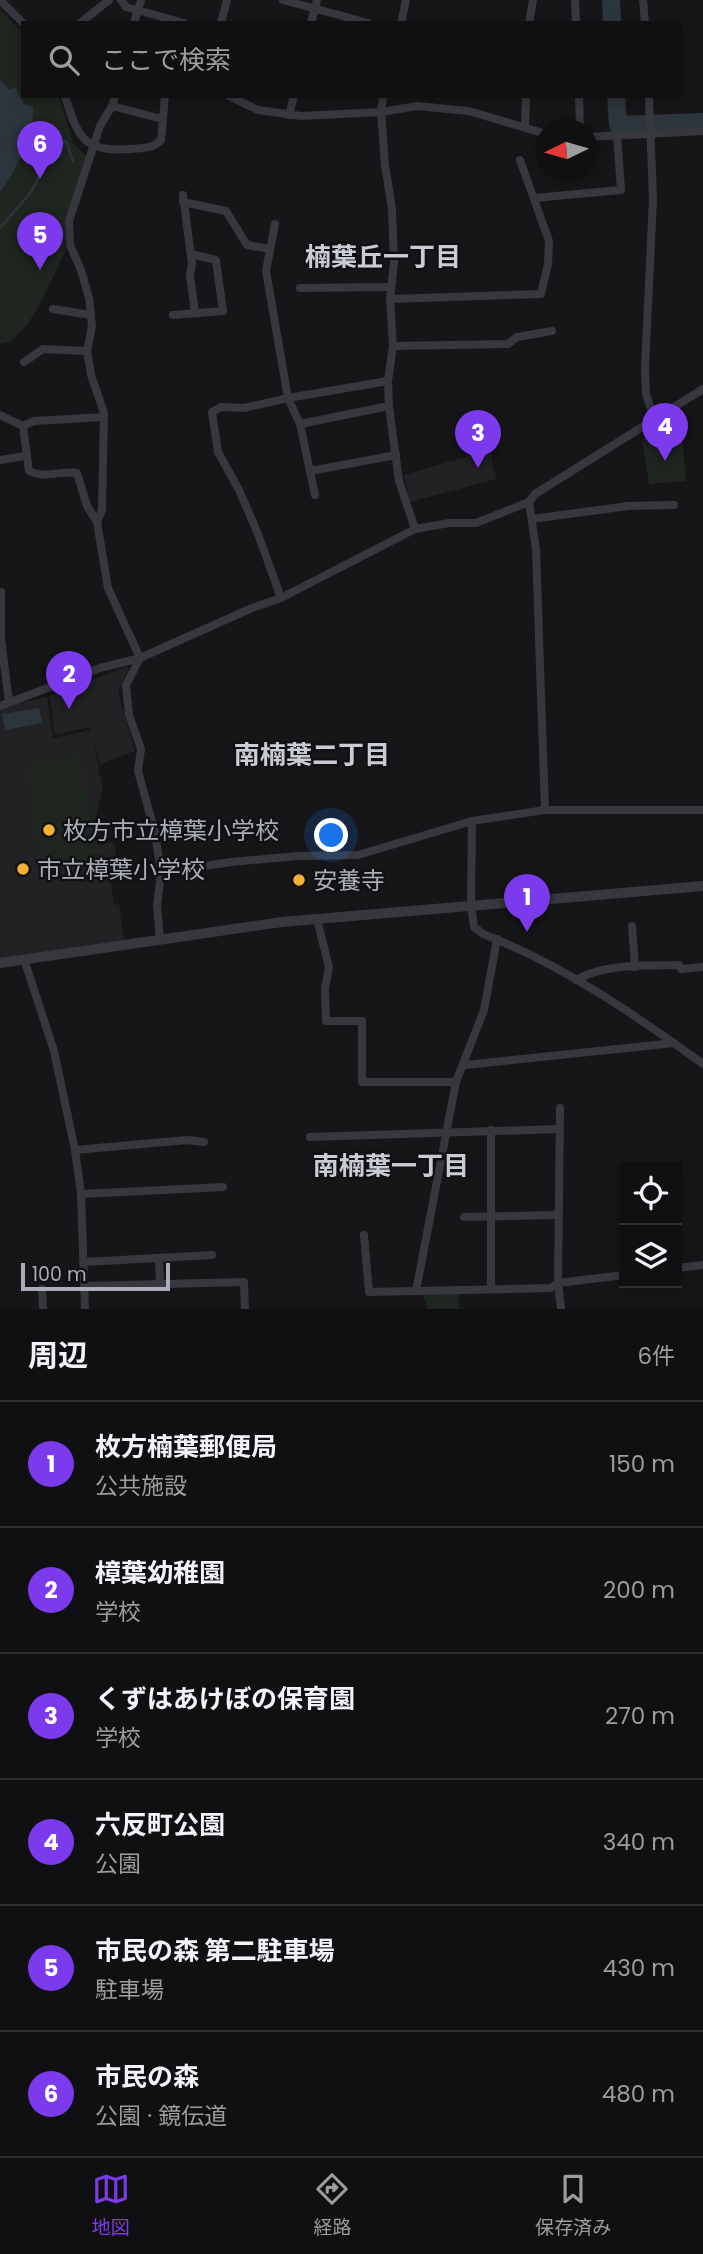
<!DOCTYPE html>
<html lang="ja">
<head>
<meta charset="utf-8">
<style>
  body { margin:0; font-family:Poppins,"Noto Sans JP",sans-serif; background:#1e1e20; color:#f1f3f6 }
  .controls { position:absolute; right:21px; bottom:21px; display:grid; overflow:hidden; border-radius:0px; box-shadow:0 4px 10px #0003 }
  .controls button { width:63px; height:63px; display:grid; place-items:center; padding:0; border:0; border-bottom:2px solid #303032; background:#101012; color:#f1f3f6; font:35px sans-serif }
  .compass { position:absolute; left:535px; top:119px; width:63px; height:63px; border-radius:50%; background:#101012; box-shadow:0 4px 10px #0003; rotate:265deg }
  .scale { position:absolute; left:21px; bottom:18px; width:149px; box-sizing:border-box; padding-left:7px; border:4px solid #a8adb8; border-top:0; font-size:19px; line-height:24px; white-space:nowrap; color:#a8adb8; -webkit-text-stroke:5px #111113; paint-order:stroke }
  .you { position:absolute; left:332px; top:836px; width:24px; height:24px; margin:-18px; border:5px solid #fff; border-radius:50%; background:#1a73e8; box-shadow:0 0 0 10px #1a73e833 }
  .badge { display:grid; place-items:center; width:46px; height:46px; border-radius:50%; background:#7c3aed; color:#fff; font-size:23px; font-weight:700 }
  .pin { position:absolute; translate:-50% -58px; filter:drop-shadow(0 2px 4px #0008) }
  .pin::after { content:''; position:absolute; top:37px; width:24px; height:21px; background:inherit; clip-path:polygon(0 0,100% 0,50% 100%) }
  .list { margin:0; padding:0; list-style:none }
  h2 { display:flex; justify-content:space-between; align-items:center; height:91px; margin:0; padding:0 28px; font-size:30px }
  h2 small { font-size:23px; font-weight:400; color:#9c9d9f }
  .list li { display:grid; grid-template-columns:46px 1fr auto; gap:21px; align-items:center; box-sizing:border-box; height:126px; padding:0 28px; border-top:2px solid #303032 }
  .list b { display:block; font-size:26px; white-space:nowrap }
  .list p { margin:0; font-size:23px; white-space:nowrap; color:#9c9d9f }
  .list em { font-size:23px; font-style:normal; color:#9c9d9f }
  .icon { flex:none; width:38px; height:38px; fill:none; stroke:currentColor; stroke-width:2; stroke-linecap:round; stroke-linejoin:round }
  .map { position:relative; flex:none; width:703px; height:1309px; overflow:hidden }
  .search { position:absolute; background:#101012; box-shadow:0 4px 10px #0003; left:21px; right:21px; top:21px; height:77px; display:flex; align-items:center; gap:18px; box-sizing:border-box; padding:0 24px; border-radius:0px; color:#9c9d9f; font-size:26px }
  .sheet { height:847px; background:#101012 }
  nav { display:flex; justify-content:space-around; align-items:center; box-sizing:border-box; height:98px; border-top:2px solid #303032; background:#101012; font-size:19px; color:#9c9d9f }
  nav a { display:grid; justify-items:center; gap:4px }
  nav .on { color:#7c3aed }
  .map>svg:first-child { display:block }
  .built { fill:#222225 }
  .green { fill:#1e261f }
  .water { fill:#2c353c }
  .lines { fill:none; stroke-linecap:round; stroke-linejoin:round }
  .stream { stroke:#2c353c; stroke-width:2.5 }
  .river { stroke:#2c353c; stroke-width:18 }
  .minor { stroke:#37383d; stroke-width:8 }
  .tertiary { stroke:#37383d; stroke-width:10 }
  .poi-dot { fill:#f2b134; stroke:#111113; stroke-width:2.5 }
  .labels { text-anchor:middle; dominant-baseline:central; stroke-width:5; stroke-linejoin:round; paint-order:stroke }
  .poi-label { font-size:24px; fill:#a8adb8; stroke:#111113; text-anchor:start }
  .neighbourhood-label { font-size:26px; font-weight:bold; fill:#c9ccd4; stroke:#111113 }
</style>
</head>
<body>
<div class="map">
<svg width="703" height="1309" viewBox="0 0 703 1309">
  <rect width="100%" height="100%" fill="#161618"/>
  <g class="built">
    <polygon points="492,437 491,458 496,479 410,502 404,475 466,457 470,439"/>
    <polygon points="129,666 118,693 135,751 100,764 92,737 103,788 96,817 98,845 114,842 119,871 110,873 114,905 119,904 124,940 0,959 0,710 8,705 47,697 53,738 90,730 90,727 55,735 50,696"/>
  </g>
  <g class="green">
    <polygon points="0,9 23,33 23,96 59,96 73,143 86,156 65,225 65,252 40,304 27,325 11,342 0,344"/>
    <polygon points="680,413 686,481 649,484 642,440"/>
    <polygon points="82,755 97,861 40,868 26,763"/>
    <polygon points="459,1290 459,1309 428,1309 421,1291"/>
  </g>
  <g class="water">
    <path d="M0,80L10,90L15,87L24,104L33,106C35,130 16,173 0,192Z"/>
    <polygon points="39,708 42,723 5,730 2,714"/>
  </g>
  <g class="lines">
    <polyline class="stream" points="0,228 31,192 55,146 66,141 73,161"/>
    <g class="river">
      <polyline points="611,0 612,23"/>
      <polyline points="616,96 618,125 703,122"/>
    </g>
    <g class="minor">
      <polyline points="0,0 23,23"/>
      <polyline points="121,0 126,7 184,23"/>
      <polyline points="283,0 368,23"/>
      <polyline points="575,0 576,23"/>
      <polyline points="643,0 645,23"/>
      <polyline points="80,23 109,0"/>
      <polyline points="134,23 141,0"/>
      <polyline points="221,23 227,0"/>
      <polyline points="311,23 317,0"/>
      <polyline points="401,23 406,0"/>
      <polyline points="529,23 533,0"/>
      <path d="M65,96C78,138 83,152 130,149C142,148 153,149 161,140L165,96"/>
      <polyline points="229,96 258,110 301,116 381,112 417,106 469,111 546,134"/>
      <polyline points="383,96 381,112 385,165 392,209 394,262 390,299 393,346 388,381 389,406 399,481 415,529"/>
      <polyline points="579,96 580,130"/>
      <polyline points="649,96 653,199 645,368 646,394 655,421"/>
      <polyline points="112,106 162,119"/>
      <polyline points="289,115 294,96"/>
      <polyline points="525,127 526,96"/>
      <polyline points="588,137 703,131"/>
      <polyline points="183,195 192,264 190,276 195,313"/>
      <polyline points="534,198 621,190 617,135"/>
      <polyline points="183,202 226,211 247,245 270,249"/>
      <polyline points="275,224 266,271 288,398 300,424 315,495"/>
      <polyline points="300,288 391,287"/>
      <polyline points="390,299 541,294 548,264 549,241 520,160"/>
      <polyline points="53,309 91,315"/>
      <polyline points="173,315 223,311 216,260 191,254"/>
      <polyline points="393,346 508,344 517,337 552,331"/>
      <polyline points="24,362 43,349 87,351"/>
      <path d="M0,415L23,426L29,471C46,479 61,470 77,473L87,506L97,522L108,588L140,658"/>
      <polyline points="300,424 389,406"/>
      <polyline points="23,426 34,421 104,417"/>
      <polyline points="0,460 26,456"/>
      <polyline points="310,471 396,455"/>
      <polyline points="529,502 536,549 545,810"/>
      <polyline points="532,519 628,506 674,505"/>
      <polyline points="97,522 102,510 104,413 91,375 87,351 92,326 89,298 81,270 70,245 69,221 100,126 112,106 115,96"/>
      <polyline points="1,592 1,639 9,702"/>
      <polyline points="281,598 258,534 239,490 218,452 212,412 221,407 244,408 288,398 388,381"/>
      <polyline points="140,658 126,685 129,715 141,749 138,771 155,833 161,873 157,905 160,940"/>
      <polyline points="0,706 100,668 140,658 252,608 281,598 415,529 449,523 476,523 529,502 535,494 703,389"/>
      <path d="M472,821L471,905L474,927L483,934C563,965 634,1014 703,1064"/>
      <polyline points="161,873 231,862 298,856 358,855 472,821 545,810 703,810"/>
      <polyline points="317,919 329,967 325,988 326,1021 362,1021 362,1082 456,1082"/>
      <polyline points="632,926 635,967"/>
      <polyline points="24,959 54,1051 75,1150 81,1194 85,1309"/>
      <path d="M576,980C605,963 646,966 679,965L681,969L703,967"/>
      <polyline points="465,1065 674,1043"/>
      <polyline points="560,1108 558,1283 561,1309"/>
      <polyline points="310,1137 559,1129"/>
      <polyline points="75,1150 187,1140 204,1142"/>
      <polyline points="81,1194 223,1187"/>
      <polyline points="464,1217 559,1215"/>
      <polyline points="364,1235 369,1292 551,1288 558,1283 624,1275"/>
      <polyline points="159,1258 160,1284"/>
      <polyline points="84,1262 212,1255"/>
      <polyline points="677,1268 703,1265"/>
      <polyline points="85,1286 244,1282 245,1309"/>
      <polyline points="42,1289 43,1309"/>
      <polyline points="491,1289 491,1130"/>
      <polyline points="416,1291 456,1082 484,1010 497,939"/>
    </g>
    <polyline class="tertiary" points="0,963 282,922 703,886"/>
  </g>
  <g class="poi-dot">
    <circle cx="49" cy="830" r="7"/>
    <circle cx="23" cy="869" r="7"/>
    <circle cx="299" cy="880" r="7"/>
  </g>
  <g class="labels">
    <g class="poi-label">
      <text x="63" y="830">枚方市立樟葉小学校</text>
      <text x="37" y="869">市立樟葉小学校</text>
      <text x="313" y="880">安養寺</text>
    </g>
    <g class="neighbourhood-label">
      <text x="383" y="257">楠葉丘一丁目</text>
      <text x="312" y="755">南楠葉二丁目</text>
      <text x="391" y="1166">南楠葉一丁目</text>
    </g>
  </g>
</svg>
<div class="controls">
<button><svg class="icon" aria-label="locate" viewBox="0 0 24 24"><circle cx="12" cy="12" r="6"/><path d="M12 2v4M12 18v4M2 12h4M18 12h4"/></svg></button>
<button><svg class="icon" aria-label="layers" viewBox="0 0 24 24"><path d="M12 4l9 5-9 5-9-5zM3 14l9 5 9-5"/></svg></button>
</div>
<svg class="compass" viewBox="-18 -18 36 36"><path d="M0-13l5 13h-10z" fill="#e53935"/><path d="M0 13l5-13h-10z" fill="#9c9d9f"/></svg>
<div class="scale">100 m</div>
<div class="you"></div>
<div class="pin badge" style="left:527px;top:932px">1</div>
<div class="pin badge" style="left:69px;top:709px">2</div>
<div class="pin badge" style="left:478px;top:468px">3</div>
<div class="pin badge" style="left:665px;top:461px">4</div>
<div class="pin badge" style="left:40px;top:270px">5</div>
<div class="pin badge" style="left:40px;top:179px">6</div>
<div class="search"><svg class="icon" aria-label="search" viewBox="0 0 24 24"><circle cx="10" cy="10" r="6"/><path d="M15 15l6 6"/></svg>ここで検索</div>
</div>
<section class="sheet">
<h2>周辺<small>6件</small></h2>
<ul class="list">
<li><span class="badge">1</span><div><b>枚方楠葉郵便局</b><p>公共施設</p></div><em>150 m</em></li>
<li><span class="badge">2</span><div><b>樟葉幼稚園</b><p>学校</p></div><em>200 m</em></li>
<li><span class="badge">3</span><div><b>くずはあけぼの保育園</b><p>学校</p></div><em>270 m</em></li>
<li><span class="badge">4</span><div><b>六反町公園</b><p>公園</p></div><em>340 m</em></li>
<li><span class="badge">5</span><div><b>市民の森 第二駐車場</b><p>駐車場</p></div><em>430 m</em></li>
<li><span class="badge">6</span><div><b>市民の森</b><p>公園 · 鏡伝道</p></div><em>480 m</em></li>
</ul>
</section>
<nav>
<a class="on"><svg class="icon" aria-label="map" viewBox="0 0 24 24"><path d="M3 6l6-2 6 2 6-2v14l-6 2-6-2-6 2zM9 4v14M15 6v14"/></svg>地図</a>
<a><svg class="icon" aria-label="directions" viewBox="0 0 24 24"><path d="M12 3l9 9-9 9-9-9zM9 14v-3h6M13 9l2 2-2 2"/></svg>経路</a>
<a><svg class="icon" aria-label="saved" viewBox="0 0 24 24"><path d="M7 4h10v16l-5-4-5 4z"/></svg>保存済み</a>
</nav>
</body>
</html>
